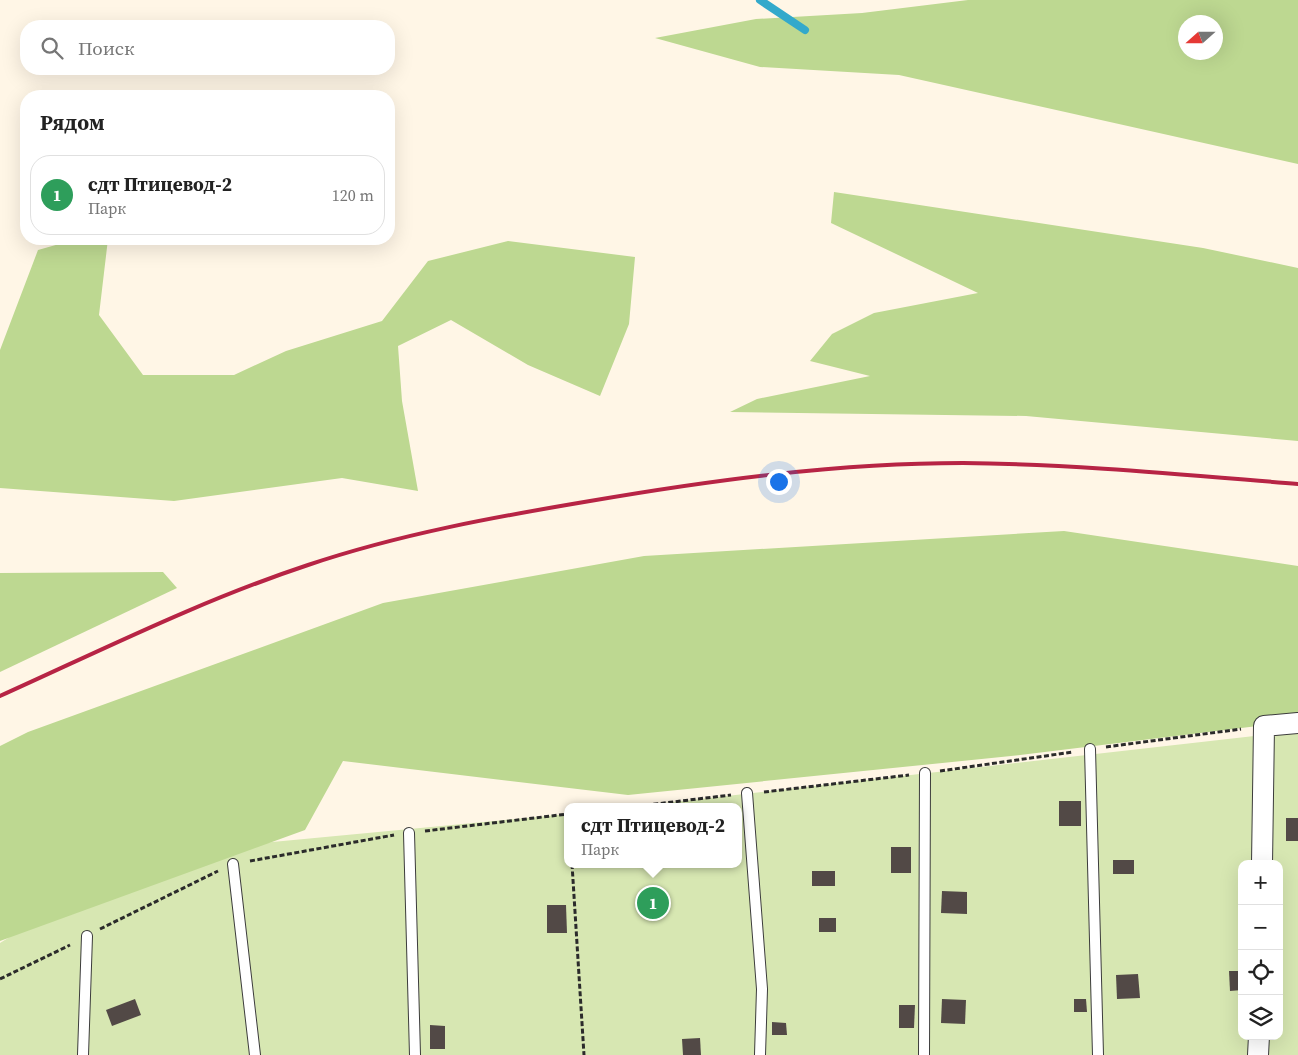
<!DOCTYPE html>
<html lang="ru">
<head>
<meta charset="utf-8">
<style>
  body { margin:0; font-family:"Source Serif 4",serif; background:#f6f6f6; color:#222 }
  .controls { position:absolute; right:15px; bottom:15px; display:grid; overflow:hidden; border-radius:10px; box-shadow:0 5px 20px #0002 }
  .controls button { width:45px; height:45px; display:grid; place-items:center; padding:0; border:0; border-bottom:1px solid #e0e0e0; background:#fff; color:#222; font:25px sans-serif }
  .compass { position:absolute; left:1178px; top:15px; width:45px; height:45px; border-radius:50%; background:#fff; box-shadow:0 5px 20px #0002; rotate:249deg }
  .you { position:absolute; left:778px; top:481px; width:18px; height:18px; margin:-12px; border:4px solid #fff; border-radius:50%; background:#1a73e8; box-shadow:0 0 0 8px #1a73e833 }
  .badge { display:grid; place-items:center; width:32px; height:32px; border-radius:50%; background:#b72445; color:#fff; font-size:16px; font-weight:700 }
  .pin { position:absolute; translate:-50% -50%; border:2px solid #fff; box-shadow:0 1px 5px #0006 }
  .popup { position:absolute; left:564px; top:803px; width:178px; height:65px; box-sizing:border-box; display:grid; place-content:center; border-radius:10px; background:#fff; filter:drop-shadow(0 1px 4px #0005); font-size:16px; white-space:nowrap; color:#767676 }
  .popup b { font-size:19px; color:#222 }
  .popup::after { content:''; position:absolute; left:50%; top:100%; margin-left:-10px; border:10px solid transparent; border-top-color:#fff }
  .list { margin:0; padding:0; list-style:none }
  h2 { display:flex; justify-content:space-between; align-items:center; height:65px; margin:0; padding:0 20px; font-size:21px }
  h2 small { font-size:16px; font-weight:400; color:#767676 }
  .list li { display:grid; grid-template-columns:32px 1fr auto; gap:15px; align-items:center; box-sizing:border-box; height:80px; margin:0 10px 10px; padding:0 10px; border:1px solid #e0e0e0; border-radius:20px }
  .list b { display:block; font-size:19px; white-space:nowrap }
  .list p { margin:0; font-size:16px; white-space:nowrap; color:#767676 }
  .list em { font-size:16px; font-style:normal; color:#767676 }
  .icon { flex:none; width:28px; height:28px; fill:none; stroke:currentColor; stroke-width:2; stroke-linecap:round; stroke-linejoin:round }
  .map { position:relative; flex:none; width:1298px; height:1055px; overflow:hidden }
  .search { position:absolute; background:#fff; box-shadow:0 5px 20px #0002; left:20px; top:20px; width:375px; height:55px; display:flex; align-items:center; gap:12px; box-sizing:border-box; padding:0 18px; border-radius:20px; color:#767676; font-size:19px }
  .panel { position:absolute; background:#fff; box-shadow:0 5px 20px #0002; left:20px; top:90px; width:375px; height:155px; border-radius:20px }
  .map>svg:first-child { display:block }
  .green { fill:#d7e7b2; fill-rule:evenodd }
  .forest { fill:#bdd891; fill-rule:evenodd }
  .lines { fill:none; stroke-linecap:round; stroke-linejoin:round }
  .stream { stroke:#33a9cb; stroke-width:8 }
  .building { fill:#524946 }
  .lane-casing { stroke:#3c3c3c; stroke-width:12 }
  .street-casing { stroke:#3c3c3c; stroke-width:22 }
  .path { stroke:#2b2b2b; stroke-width:3; stroke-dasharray:5 2.5; stroke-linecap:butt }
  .lane { stroke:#fff; stroke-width:10 }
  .street { stroke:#fff; stroke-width:20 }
  .rail { stroke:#b72445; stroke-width:4 }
</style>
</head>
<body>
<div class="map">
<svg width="1298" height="1055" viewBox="0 0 1298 1055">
  <rect width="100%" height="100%" fill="#fff6e6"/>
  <path class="green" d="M1298,731V1055H0V943L145,854L568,814V864H738V807H630ZM1242,864H1279V1036H1242Z"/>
  <g class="forest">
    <path d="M968,0H1298V164L899,75L760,67L655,38L756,19L862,13ZM1186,22H1216V52H1186Z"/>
    <polygon points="834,192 1203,248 1298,268 1298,441 1026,416 730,412 757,399 870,376 810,361 832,334 874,313 978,293 831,223"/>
    <polygon points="77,239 108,239 99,315 143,375 234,375 286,351 382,321 428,261 508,241 635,257 629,324 600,396 528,365 451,320 398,346 402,401 418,491 342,478 174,501 0,488 0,350 38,250"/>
    <polygon points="1064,531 1298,566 1298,721 1011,756 628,795 343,761 305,830 0,941 0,746 28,732 383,603 644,556"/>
    <polygon points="163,572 177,588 0,672 0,573"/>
  </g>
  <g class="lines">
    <polyline class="stream" points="760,0 805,30"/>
  </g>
  <g class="building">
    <rect x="1059" y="801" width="22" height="25"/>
    <rect x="1286" y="818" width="12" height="23"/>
    <rect x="891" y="847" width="20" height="26"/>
    <rect x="1113" y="860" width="21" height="14"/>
    <rect x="812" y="871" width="23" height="15"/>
    <polygon points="942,891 967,892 967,914 941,913"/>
    <polygon points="547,905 566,905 567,933 547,933"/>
    <rect x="819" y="918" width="17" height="14"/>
    <polygon points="1229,971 1242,971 1242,990 1230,991"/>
    <polygon points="1138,974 1140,998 1117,999 1116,975"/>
    <polygon points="135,999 141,1015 112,1026 106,1010"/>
    <polygon points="942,999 966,1000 965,1024 941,1023"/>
    <polygon points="1074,999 1086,999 1087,1012 1074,1012"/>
    <polygon points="899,1005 915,1005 914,1028 899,1028"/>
    <polygon points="772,1022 786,1023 787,1035 772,1035"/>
    <polygon points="430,1025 445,1026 445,1049 430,1049"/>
    <polygon points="700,1038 701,1055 683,1055 682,1039"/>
  </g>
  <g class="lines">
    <g class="lane-casing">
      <g id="lane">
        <polyline points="1090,749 1098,1055"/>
        <polyline points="747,793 762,989 760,1055"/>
        <polyline points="409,833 415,1055"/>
        <polyline points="233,864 255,1055"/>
        <polyline points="83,1055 87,936"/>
        <polyline points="924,1055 925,773"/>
      </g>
    </g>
    <g class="street-casing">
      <g id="street">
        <polyline points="1262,864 1264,726 1298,723"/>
        <polyline points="1258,1055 1259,1036"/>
      </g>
    </g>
    <g class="path">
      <polyline points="1106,747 1241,729"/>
      <polyline points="940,771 1073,752"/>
      <polyline points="764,792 909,775"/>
      <polyline points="631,807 731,795"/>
      <polyline points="425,831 568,814"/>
      <polyline points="250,861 394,835"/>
      <polyline points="572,864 584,1055"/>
      <polyline points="100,929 218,871"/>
      <polyline points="0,979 70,945"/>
    </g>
    <use href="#lane" class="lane"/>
    <use href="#street" class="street"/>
    <path class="rail" d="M0,696C102,650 202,600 308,565C400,534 495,517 590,501C712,480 839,463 963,463C1075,464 1187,475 1298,484"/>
  </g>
</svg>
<div class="controls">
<button>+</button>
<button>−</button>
<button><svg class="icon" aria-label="locate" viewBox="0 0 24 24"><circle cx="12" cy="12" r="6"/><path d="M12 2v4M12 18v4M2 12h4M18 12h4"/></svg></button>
<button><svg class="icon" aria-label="layers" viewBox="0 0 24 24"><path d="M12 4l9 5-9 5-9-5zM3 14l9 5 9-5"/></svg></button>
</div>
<svg class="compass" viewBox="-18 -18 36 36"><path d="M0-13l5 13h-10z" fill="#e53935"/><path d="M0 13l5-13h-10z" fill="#767676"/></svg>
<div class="you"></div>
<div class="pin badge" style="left:653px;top:903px;background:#2e9e5b">1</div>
<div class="popup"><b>сдт Птицевод-2</b>Парк</div>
<div class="search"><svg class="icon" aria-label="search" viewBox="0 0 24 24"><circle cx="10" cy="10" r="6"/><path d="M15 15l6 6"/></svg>Поиск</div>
<section class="panel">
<h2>Рядом<small></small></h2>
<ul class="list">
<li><span class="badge" style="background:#2e9e5b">1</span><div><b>сдт Птицевод-2</b><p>Парк</p></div><em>120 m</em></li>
</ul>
</section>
</div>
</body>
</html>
